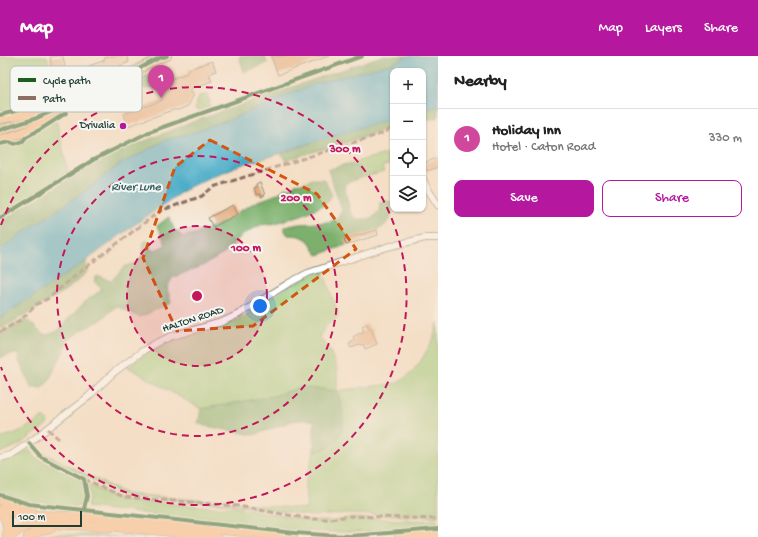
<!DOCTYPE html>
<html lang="en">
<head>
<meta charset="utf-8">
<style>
  body { margin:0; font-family:"Gochi Hand",sans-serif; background:#f6f6f6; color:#222 }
  .controls { position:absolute; right:12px; top:12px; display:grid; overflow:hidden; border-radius:8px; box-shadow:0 1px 3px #0004 }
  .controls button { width:36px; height:36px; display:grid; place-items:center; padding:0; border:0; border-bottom:1px solid #e0e0e0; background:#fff; color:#222; font:20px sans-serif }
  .scale { position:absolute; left:12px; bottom:10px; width:70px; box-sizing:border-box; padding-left:4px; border:2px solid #1f3d34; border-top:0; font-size:11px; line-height:14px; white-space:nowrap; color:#1f3d34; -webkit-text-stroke:3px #f6f6f2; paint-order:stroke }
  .you { position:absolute; left:260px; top:250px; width:14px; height:14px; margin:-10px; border:3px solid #fff; border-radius:50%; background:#1a73e8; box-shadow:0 0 0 6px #1a73e833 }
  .badge { display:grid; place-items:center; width:26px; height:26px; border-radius:50%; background:#b5179e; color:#fff; font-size:13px; font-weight:700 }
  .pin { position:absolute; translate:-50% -33px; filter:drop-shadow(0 1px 2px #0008) }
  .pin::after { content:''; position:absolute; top:21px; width:14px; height:12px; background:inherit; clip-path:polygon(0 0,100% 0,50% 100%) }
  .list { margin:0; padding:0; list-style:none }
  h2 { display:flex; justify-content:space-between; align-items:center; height:52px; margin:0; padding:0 16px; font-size:17px }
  h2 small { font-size:13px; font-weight:400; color:#767676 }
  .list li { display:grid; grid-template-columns:26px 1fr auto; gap:12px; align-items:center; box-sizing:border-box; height:60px; padding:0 16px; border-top:1px solid #e0e0e0 }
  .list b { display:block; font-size:15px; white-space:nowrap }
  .list p { margin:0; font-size:13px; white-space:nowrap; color:#767676 }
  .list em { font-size:13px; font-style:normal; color:#767676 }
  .actions { display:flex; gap:8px; padding:12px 16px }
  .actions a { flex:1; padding:9px 0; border:1px solid #b5179e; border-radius:8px; text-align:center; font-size:14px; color:#b5179e }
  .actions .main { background:#b5179e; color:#fff }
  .icon { flex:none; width:22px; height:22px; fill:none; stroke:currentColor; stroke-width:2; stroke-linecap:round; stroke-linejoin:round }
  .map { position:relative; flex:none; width:438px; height:481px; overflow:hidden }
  header { display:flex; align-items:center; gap:24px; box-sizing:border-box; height:56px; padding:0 20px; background:#b5179e; color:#fff }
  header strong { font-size:19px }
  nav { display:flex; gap:22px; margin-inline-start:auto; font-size:14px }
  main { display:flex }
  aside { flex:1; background:#fff }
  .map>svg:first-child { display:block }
  .green { fill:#9acc7c; stroke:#5c8458 }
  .forest { fill:#7bb06c; stroke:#4d7650 }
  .water { fill:#48acc7; stroke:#34747e }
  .building { fill:#e6ab7e }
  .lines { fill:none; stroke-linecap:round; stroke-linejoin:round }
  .minor-casing { stroke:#8a8e7d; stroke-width:8 }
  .major-casing { stroke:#8a8e7d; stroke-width:10 }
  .highway-casing { stroke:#8a8e7d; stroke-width:10 }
  .minor { stroke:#fff; stroke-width:6 }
  .major { stroke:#fabc8b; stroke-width:8 }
  .highway { stroke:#fabc8b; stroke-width:9 }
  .quiet { stroke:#8d6e63; stroke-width:3; stroke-dasharray:6 3; stroke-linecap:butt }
  .cycleway-casing { stroke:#f6f6f2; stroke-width:6 }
  .cycleway { stroke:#1b5e20; stroke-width:4 }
  .marked { fill:none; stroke:#d45610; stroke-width:3; stroke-dasharray:8 5; stroke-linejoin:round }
  .ring { fill:none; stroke:#c2185b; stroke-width:2; stroke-dasharray:7 5 }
  .poi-dot { fill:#b5179e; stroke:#f6f6f2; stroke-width:1.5 }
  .labels { text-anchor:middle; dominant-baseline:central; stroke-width:4; stroke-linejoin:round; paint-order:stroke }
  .poi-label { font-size:11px; fill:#1f3d34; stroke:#f6f6f2; text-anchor:end }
  .street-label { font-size:11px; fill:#1f3d34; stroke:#f6f6f2 }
  .water-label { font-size:12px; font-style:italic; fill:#2b5e60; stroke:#f6f6f2 }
  .key { fill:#f6f6f2; stroke:#b6beb9; stroke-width:1 }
  .key-label { font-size:11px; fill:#1f3d34 }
  .centre { fill:#c2185b; stroke:#f6f6f2; stroke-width:2 }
  .ring-label { font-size:12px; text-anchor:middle; font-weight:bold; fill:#c2185b; stroke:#f6f6f2; stroke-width:4; stroke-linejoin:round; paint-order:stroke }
</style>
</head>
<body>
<header>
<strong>Map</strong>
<nav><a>Map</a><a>Layers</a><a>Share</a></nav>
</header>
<main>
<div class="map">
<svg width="438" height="481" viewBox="0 0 438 481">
  <rect width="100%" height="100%" fill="#f6f6f2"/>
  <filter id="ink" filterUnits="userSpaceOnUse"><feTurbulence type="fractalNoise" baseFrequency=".025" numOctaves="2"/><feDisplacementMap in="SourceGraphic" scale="8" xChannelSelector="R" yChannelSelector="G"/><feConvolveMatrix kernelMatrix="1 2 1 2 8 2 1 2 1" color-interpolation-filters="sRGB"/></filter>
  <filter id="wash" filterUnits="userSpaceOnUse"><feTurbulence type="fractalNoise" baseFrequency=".012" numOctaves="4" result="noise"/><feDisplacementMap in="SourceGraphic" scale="16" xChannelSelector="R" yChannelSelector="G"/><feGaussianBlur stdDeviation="0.9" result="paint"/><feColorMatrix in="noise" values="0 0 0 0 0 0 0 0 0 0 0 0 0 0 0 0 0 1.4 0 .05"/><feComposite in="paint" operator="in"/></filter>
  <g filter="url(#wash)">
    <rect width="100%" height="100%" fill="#f4dfc6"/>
    <g class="green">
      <polygon points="3,0 47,0 56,39 7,55 0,54 0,3"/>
      <path d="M151,0H155L137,11L81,37L40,53L9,58C59,42 105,27 151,0Z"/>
      <polygon points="207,39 210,46 209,51 198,55 195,53 199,40"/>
      <polygon points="56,64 68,115 0,160 0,90 28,82"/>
      <polygon points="393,96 393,107 382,111 384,116 361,122 358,111 343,109"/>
      <polygon points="323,215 339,260 326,270 319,281 330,295 337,313 337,335 398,327 407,320 419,308 433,284 438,267 438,461 349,458 311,460 241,449 125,440 39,397 35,391 35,388 41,396 126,438 307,453 305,428 314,396 329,391 298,332 274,340 201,353 128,311 149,295 173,284 224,270 241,262 289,231 308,221"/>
      <path d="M44,361L48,366L47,369L19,389L0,397V381C15,380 31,369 44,361Z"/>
      <path d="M29,394L38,403L81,424C85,434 85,441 82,451L31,446L0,437V406L17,400Z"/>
      <path d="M87,428L119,443L126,444L211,451H237L310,465H334L351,462L438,465V471C390,476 341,478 293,474L87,451L90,439Z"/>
      <polygon points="57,478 146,481 36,481"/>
    </g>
    <g class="forest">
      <polygon points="239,0 265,0 267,7 244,16"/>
      <polygon points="382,0 409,0 391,8 317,27 287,39 232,63 191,77 163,85 139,99 123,106 82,137 55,156 24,176 0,194 0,166 93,108 116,96 198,64"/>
      <polygon points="157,14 161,15 162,22 157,31 146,33 135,29 135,25"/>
      <polygon points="438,49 438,62 423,64 423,53"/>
      <polygon points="393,62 393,70 361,82 286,104 281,98 325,82"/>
      <path d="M343,109L358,111L361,122L344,128L350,156L356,163H371L379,155L380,146L386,145L391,146C398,177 365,176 345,183L346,189L318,199C315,196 313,192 311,188C306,180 296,179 288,179L285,175V171C302,165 321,170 338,163L342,153L328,114Z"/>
      <path d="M312,123H324L332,139L327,147L304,158L276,167L260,169L242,179L225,197L204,209L172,222L167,232L171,247L140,261L116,250L101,264L80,275L67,285L64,294L48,326L42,332H32L19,305L18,298H12L0,302V278L23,264L30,266L42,278L47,279L58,275L69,262L88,243L102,234L94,225L97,220L111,225L124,211L138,206L143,196V187L147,183L152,195L166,189L157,170L169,161L174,173L183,181C209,176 231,160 254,147C264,142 276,141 285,132H292L295,128L302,127Z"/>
      <path d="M86,205L87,216C62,241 29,255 0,274V262Z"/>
      <path d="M298,332L322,333L337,335C344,355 349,376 329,390C325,393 319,394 314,396V364H295L254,379L206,370L198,367L201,353L274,340Z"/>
    </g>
    <polygon class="water" points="409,0 438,0 438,49 423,53 423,15 393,15 393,62 325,82 266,102 246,107 212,120 187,132 130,172 86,205 0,262 0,194 24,176 55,156 82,137 123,106 139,99 163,85 191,77 232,63 287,39 317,27 391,8"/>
    <g id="blocks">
      <g class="building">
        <polygon points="56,0 63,0 68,30 55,32 50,1"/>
        <polygon points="109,0 127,0 129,6 93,21 89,10 105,4 104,2"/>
        <polygon points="271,0 329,0 278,19"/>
        <polygon points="212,5 216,15 209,18 212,25 192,32 190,37 194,38 188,50 178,54 173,54 128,70 124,58 161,45 171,23 187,17 189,13"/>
        <polygon points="437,102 438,111 427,115 424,107"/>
        <polygon points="260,126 265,139 261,141 260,138 257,139 254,132 257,131 256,128"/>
        <polygon points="233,149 238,158 213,171 208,162"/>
        <polygon points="377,174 378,179 346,189 344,183"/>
        <polygon points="367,268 370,273 371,272 377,288 365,293 363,288 351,292 349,288 355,284 353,281 364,275 362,270"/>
      </g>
    </g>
  </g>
  <g filter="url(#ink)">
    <use href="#blocks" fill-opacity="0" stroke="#8a8e7d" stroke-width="1"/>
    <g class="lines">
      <g class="minor-casing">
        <g id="minor">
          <polyline points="423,123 427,132 438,149"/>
          <polyline points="0,402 11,399 29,387 88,341 113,317 144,294 158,286 172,280 222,266 239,258 289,227 308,217 387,191 425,182 438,182"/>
        </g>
      </g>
      <g class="major-casing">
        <g id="major">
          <path d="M0,63C43,58 90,38 128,19C141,13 153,4 167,0"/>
          <polyline points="0,74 23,67 49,57"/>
          <path d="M0,83C27,78 48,65 69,48"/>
        </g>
      </g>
      <g class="highway-casing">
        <g id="highway">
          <polyline points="0,444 26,453 32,454"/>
          <polyline points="0,454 27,459 95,461 141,465 293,481"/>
          <path d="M0,455C6,462 9,471 7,481"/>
          <path d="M10,481C16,475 23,471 31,469C44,466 60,469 73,469C121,470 169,475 216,481"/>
          <path d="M28,481C34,476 41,474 50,473"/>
          <polyline points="399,481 438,478"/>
        </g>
      </g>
      <use href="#minor" class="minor"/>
      <use href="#major" class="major"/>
      <use href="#highway" class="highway"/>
      <g class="quiet">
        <polyline points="0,276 22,263 37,248 49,242 77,218 160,155 202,140 213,131 384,77 393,71"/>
        <polyline points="48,373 59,383"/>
        <polyline points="84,423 124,441 238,450 310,463 330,463 350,460 438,463"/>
      </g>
      <g class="cycleway-casing">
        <g id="cycleway">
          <polyline points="0,59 12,56 91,29"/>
          <polyline points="0,74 37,62 69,48 87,37 129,18 159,2 167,0"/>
          <polyline points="0,88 10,86 15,88 23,85 26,81 41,73 66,57"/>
          <polyline points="0,162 93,104 149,76 362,0"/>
          <polyline points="29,387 41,401 84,423 87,440 84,453"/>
          <polyline points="0,439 29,448 295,477 326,479 350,480 438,473"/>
        </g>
      </g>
      <use href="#cycleway" class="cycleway"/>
    </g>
  </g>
  <path d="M0 0H438V481H0ZM210,84L317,138L356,193L253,270L177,275L143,202L175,111Z" fill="#f4dfc6" fill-opacity=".55" fill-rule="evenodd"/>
  <path class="marked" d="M210,84L317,138L356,193L253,270L177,275L143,202L175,111Z"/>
  <circle cx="197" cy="240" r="70" fill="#c2185b" fill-opacity=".12"/>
  <g class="ring">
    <circle cx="197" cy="240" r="70"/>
    <circle cx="197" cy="240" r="140"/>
    <path d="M1 169A209 209 0 1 1 1 311"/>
  </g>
  <circle class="poi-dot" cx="123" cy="70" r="4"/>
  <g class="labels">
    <g class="poi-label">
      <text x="115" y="70">Drivalia</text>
    </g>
    <g class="street-label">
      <text transform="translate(193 264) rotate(-18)">HALTON ROAD</text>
    </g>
    <g class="water-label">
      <text x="136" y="132">River Lune</text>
    </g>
  </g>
  <rect x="10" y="10" width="132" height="46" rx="6" class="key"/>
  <rect x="18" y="22" width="18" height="4" fill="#1b5e20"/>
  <rect x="18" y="40" width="18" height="4" fill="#8d6e63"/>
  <g class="key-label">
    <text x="43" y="28">Cycle path</text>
    <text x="43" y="46">Path</text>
  </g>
  <circle cx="197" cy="240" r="6" class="centre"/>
  <g class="ring-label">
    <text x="345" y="96">300 m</text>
    <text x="296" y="145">200 m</text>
    <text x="246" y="195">100 m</text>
  </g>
</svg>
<div class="controls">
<button>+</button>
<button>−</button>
<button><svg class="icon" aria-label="locate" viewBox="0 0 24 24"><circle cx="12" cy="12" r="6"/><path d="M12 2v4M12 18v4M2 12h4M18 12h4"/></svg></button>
<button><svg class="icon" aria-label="layers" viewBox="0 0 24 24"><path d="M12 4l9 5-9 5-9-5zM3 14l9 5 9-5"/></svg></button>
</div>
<div class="scale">100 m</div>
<div class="you"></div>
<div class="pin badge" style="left:161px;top:42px;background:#d1479c">1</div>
</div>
<aside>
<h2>Nearby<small></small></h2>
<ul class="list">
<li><span class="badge" style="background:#d1479c">1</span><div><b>Holiday Inn</b><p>Hotel · Caton Road</p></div><em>330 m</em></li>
</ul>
<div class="actions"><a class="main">Save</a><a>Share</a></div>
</aside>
</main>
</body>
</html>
